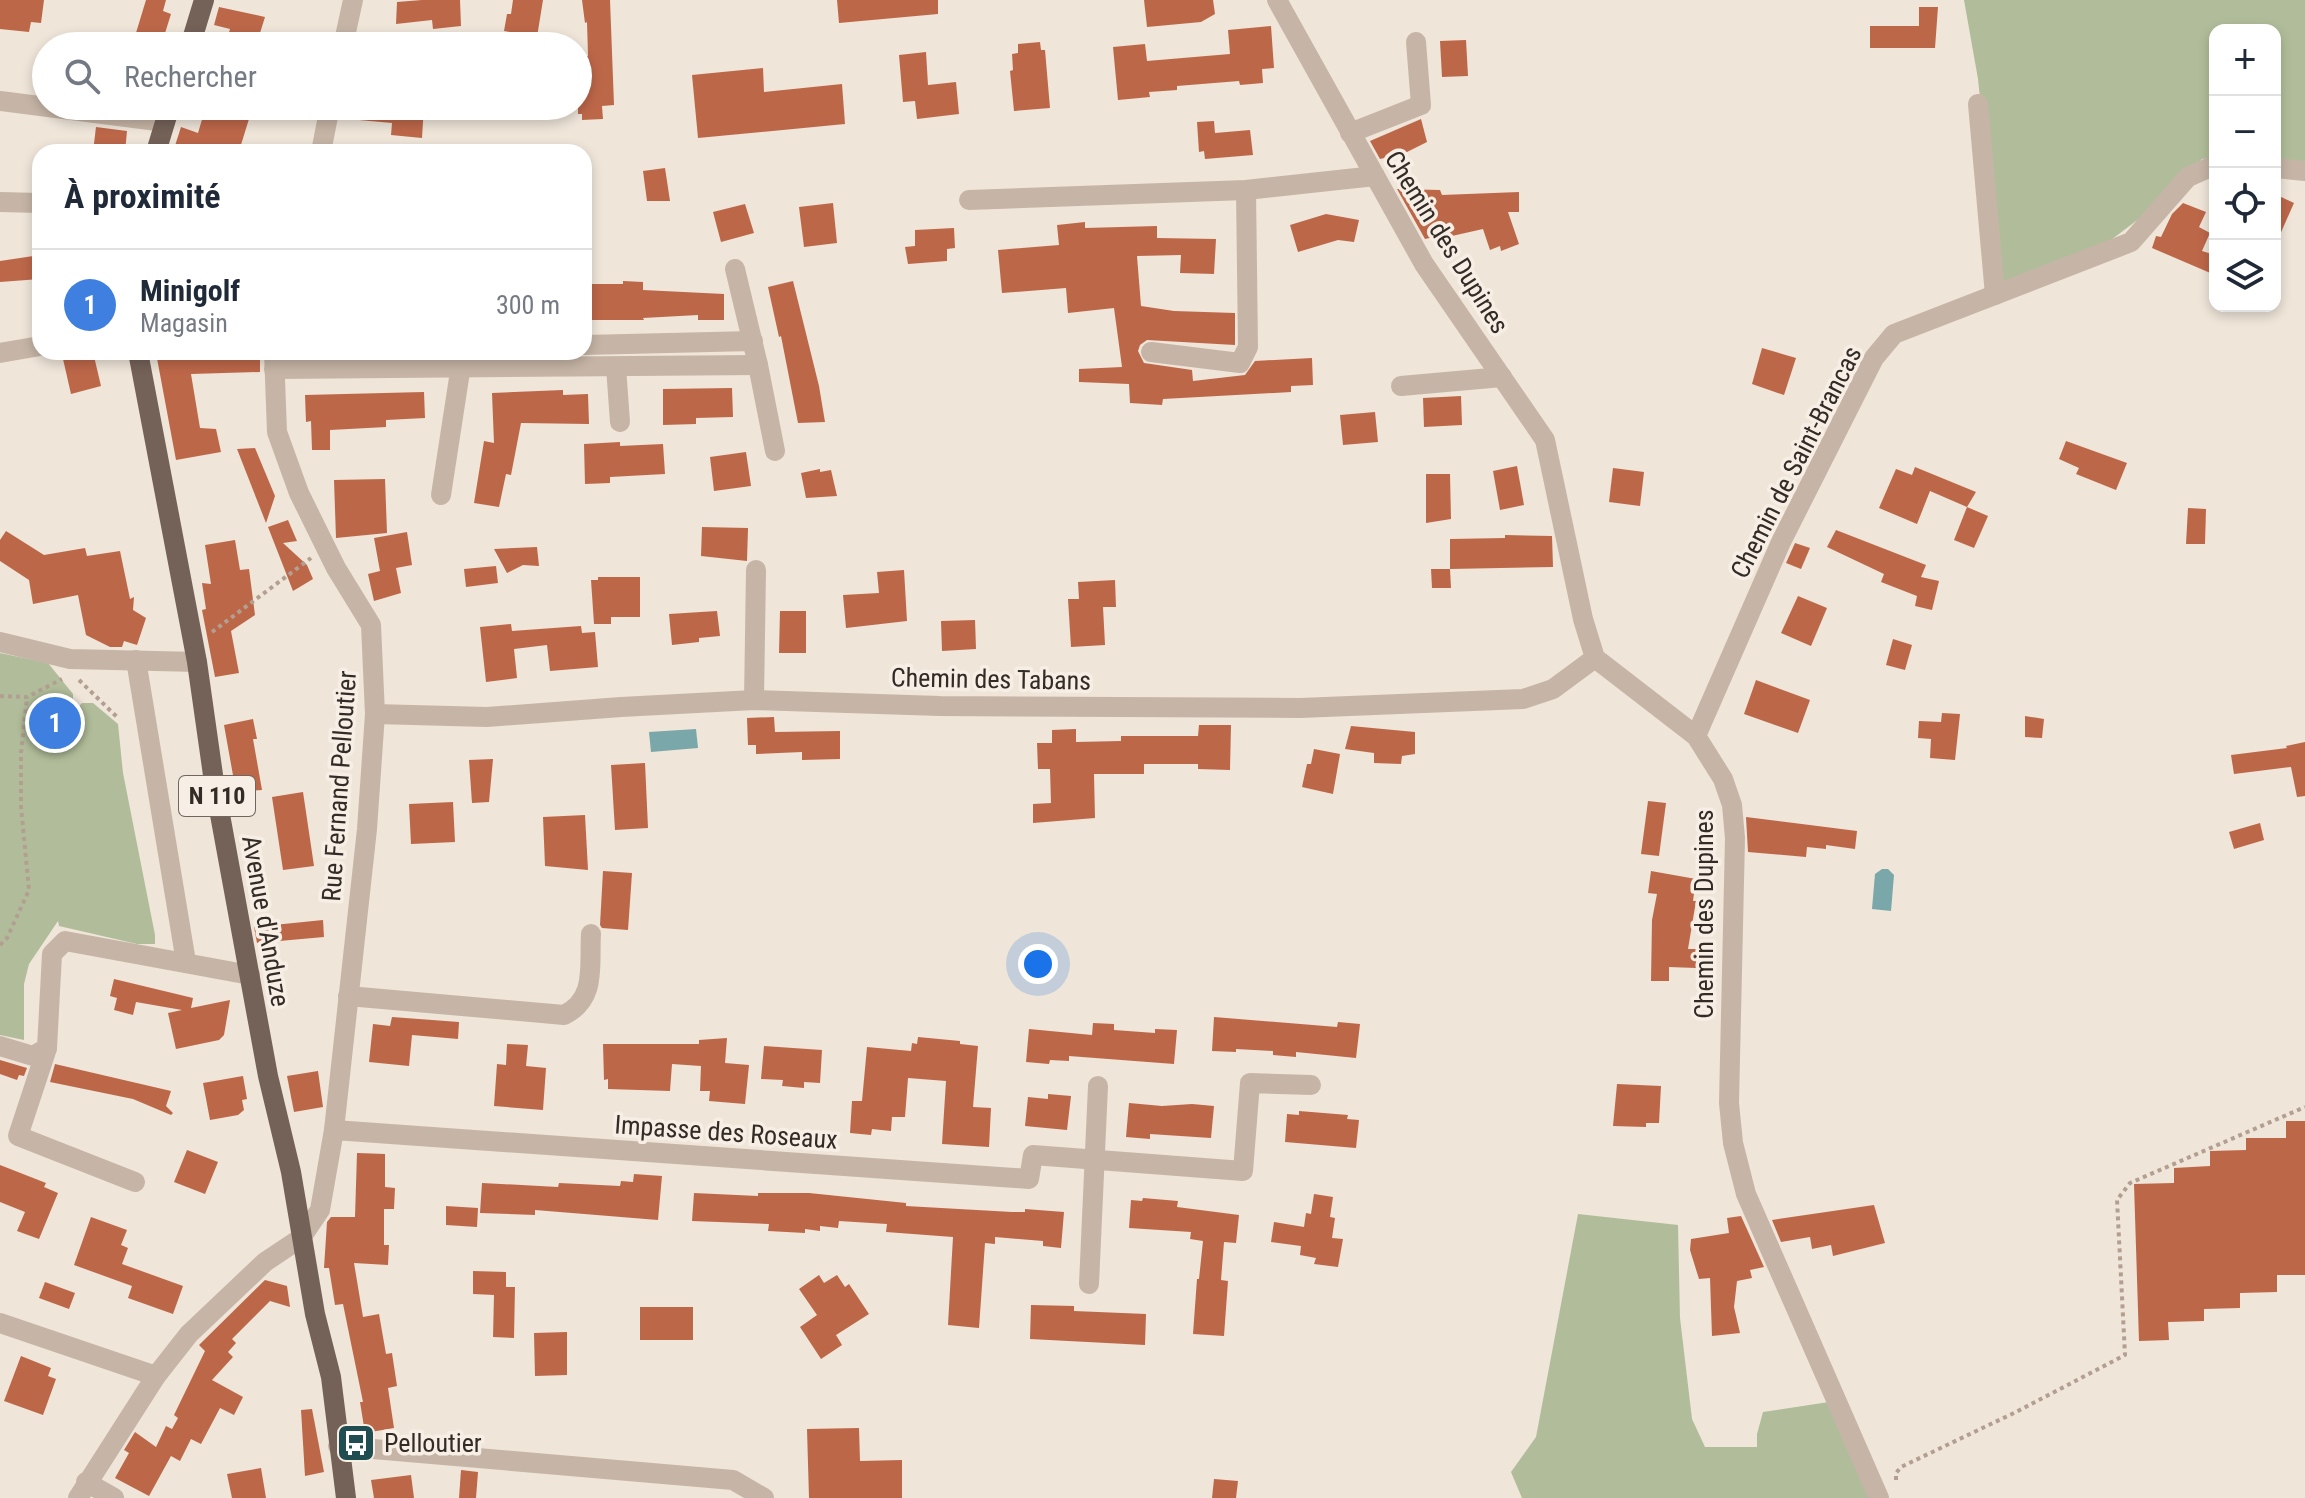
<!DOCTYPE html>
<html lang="fr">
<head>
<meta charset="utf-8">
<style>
  body { margin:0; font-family:"Roboto Condensed",sans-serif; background:#f2f2f3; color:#1f2937 }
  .controls { position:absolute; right:24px; top:24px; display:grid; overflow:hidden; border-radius:16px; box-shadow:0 4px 12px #0003 }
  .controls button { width:72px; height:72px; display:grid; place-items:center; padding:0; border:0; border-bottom:2px solid #e0e1e3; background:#fff; color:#1f2937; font:40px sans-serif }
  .you { position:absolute; left:1038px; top:964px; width:28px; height:28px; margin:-20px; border:6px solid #fff; border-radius:50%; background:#1a73e8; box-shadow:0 0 0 12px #1a73e833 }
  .badge { display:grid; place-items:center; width:52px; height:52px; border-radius:50%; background:#1a73e8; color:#fff; font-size:26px; font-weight:700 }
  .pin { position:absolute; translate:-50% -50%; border:4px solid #fff; box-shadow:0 2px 8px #0006 }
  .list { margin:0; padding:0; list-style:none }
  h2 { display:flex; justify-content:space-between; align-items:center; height:104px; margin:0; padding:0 32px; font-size:34px }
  h2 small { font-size:26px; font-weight:400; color:#747a83 }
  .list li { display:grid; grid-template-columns:52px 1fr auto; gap:24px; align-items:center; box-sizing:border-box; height:112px; padding:0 32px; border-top:2px solid #e0e1e3 }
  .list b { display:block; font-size:30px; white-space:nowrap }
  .list p { margin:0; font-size:26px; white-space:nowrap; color:#747a83 }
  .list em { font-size:26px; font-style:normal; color:#747a83 }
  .icon { flex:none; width:44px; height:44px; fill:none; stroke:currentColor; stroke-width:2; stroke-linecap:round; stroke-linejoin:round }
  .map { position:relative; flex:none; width:2305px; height:1498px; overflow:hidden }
  .search { position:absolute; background:#fff; box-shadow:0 4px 12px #0003; left:32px; top:32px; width:560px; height:88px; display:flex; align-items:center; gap:20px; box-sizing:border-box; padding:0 28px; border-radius:44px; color:#747a83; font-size:30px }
  .panel { position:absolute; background:#fff; box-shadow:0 4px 12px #0003; left:32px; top:144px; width:560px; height:216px; border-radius:24px }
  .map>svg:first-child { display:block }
  .green { fill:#b1bd9a }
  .water { fill:#7aa7aa }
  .building { fill:#bd6749 }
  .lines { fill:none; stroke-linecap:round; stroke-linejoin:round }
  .path { stroke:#b29f91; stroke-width:4; stroke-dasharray:4 4; stroke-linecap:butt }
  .minor { stroke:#c6b5a6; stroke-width:20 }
  .major { stroke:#746258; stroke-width:20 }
  .labels { text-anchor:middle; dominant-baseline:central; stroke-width:7; stroke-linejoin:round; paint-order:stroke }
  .shield { fill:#f7efe5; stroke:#6e665f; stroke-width:2 }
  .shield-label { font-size:24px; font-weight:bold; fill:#332b26 }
  .street-label { font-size:26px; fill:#332b26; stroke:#f7efe5 }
  .poi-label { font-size:26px; fill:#332b26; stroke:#f7efe5; text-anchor:start }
</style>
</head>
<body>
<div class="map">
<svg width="2305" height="1498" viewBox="0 0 2305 1498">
  <rect width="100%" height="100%" fill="#efe5d9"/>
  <g class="green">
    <polygon points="1964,0 2305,0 2305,164 2275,160 2275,30 2215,30 2215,157 2202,159 2140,218 2107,243 1999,285 1978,79"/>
    <polygon points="0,653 48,663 73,694 73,712 82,703 93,703 118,724 123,773 155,935 155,944 137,944 59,926 58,921 29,964 24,984 24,1040 0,1035"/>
    <polygon points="1578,1214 1678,1225 1680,1318 1692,1419 1705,1447 1757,1447 1757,1434 1763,1412 1829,1402 1870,1498 1522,1498 1511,1472 1536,1437"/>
  </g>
  <g class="water">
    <polygon points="696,729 698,748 651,752 649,732"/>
    <polygon points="1882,869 1888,869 1894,875 1891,911 1872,909 1875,874"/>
  </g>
  <g class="building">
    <polygon points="0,0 44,0 41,23 31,22 29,32 0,29"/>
    <polygon points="146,0 166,0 163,11 171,14 161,46 132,46"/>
    <polygon points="422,0 460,0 461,26 433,29 432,20 396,24 397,2"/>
    <polygon points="513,0 543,0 537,37 504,31 507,14 511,14"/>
    <polygon points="582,0 610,0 614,105 602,106 603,119 582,120 582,114 578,114 578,88 586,88 585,57 588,56 587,22 585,23"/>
    <polygon points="837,0 938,0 938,14 839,23"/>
    <polygon points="1144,0 1213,0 1215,14 1201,22 1147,27"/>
    <polygon points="219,7 265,17 256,46 225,46 230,29 214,25"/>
    <polygon points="1919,7 1938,7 1935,48 1870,48 1870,26 1919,26"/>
    <polygon points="1271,26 1274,68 1262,69 1263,83 1240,85 1239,81 1177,86 1177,90 1149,92 1150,97 1118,100 1113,47 1145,44 1147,61 1230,54 1228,30"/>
    <polygon points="1466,40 1468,76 1442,77 1440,41"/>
    <polygon points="1040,42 1041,50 1045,50 1050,108 1014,111 1010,71 1013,70 1012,54 1018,53 1018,44"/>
    <polygon points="926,52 928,85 956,82 959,114 917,119 915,101 903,102 899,55"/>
    <polygon points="763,68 764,92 842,84 845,124 698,138 692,75"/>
    <polygon points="206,106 253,106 240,148 244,149 243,152 173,152 181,127 198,133"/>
    <polygon points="349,106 424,106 422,138 391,135 392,123 348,119"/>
    <polygon points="1421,119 1427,142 1405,153 1380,159 1370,141"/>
    <polygon points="1214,121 1215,133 1250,130 1253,155 1205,159 1204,151 1199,152 1197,122"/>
    <polygon points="96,127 127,131 125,152 93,152"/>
    <polygon points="665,168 670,201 647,201 643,171"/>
    <polygon points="1397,189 1440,190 1442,195 1519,192 1519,212 1508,212 1519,244 1501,251 1500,246 1490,250 1483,229 1443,238 1443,235 1425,239"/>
    <polygon points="2275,194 2294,203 2275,246"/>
    <polygon points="833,203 837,243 804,247 799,207"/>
    <polygon points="2183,203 2206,212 2199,227 2210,233 2202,251 2215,255 2215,275 2152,248 2156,236 2161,237 2172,214"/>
    <polygon points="745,204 754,233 721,242 713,212"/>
    <polygon points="1326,214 1359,220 1354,242 1338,240 1298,252 1290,225"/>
    <polygon points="1085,222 1085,228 1157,226 1157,238 1216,239 1214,274 1180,273 1181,255 1137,256 1141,306 1174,311 1235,313 1235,345 1147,340 1140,345 1138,351 1144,363 1192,370 1193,381 1245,375 1255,361 1312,358 1313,385 1291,386 1291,392 1163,399 1162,405 1130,403 1129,384 1079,382 1079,369 1122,367 1114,308 1068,313 1066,288 1002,293 998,250 1059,245 1057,225"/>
    <polygon points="954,228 955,248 947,249 947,261 908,264 905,247 915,246 915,230"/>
    <polygon points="40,255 40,279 0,282 0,261"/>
    <polygon points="623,281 643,282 643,290 724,294 724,320 698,320 698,315 643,318 644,320 592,320 592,316 584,316 584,289 591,289 591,284 623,284"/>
    <polygon points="793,281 819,386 825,422 798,423 781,336 779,337 768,287"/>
    <polygon points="1762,348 1796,358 1784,395 1752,384"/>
    <polygon points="93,352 101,386 71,394 63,359"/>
    <polygon points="173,352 260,352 260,372 191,374 200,428 216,429 221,452 176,460 156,353"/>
    <polygon points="732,388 733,417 696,418 696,424 663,425 663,389"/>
    <polygon points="563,390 563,395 588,394 589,424 521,423 511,475 506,474 499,507 474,503 484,441 494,443 492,393"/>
    <polygon points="424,392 425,418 386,420 386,427 330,430 330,450 312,450 311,421 306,422 305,395"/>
    <polygon points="1461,396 1462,425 1424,427 1423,398"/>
    <polygon points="1375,412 1378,442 1343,445 1340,415"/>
    <polygon points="2066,441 2127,463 2116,490 2076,474 2079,468 2059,459"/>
    <polygon points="620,442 620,446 663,444 665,474 610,477 610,483 585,484 584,444"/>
    <polygon points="255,448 275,496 266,523 237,449"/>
    <polygon points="746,452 751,486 714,491 710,457"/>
    <polygon points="1517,466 1524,505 1500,510 1493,471"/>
    <polygon points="1915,467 1976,492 1967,507 1930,491 1917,524 1879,508 1896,469 1912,475"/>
    <polygon points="1613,468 1644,472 1640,506 1609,502"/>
    <polygon points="820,469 820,472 831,470 837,496 806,498 801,473"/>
    <polygon points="1426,474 1450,474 1451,519 1426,523"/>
    <polygon points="385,479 387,533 336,538 334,480"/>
    <polygon points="1967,507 1988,516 1974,548 1954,540"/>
    <polygon points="2188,508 2206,509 2205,544 2186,544"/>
    <polygon points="288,520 297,541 283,543 307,565 313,579 293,591 268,527"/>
    <polygon points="702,527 748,528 747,561 701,556"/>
    <polygon points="1836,530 1926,565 1921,577 1939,581 1932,610 1915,606 1917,596 1881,582 1884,574 1827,547"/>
    <polygon points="6,531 44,555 85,548 87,556 120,551 130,599 134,597 133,610 146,618 137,645 124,641 122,647 110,647 86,635 78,595 33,604 29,580 0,561 0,540"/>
    <polygon points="407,532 412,565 396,568 401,593 374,601 368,574 380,571 374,538"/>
    <polygon points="1505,535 1552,536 1553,567 1450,569 1450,539 1505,538"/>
    <polygon points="235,540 240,570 249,569 255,615 231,631 239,673 215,677 202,610 206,609 202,583 211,584 205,545"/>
    <polygon points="1795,543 1810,548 1801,569 1786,563"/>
    <polygon points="537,547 539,566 523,565 507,573 494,549"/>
    <polygon points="496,566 498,583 466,587 464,569"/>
    <polygon points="1431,569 1450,569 1451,588 1432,588"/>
    <polygon points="904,570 907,621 846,628 843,595 879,593 877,572"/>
    <polygon points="598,577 640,577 640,617 611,617 611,624 594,624 591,580 598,580"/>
    <polygon points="1115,580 1116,607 1103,607 1105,645 1071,647 1068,599 1079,599 1078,582"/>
    <polygon points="1798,596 1827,608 1811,646 1781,633"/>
    <polygon points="717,611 720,636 699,638 699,642 672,645 669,614"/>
    <polygon points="780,611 806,611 806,653 779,653"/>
    <polygon points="975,620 976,649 942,651 941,621"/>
    <polygon points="511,624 512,631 581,626 582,633 595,632 598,667 550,671 547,645 514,649 517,678 486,682 480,627"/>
    <polygon points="1893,639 1912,645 1905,670 1886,665"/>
    <polygon points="1756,680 1810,700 1798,733 1744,714"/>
    <polygon points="1942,713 1960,714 1955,760 1930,758 1931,739 1918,738 1919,721 1941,722"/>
    <polygon points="2025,716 2044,719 2042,738 2025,737"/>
    <polygon points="774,717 775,732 840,731 840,759 802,760 802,752 756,754 756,745 748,745 747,718"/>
    <polygon points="253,719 257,739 253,739 262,790 236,792 224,725"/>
    <polygon points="1199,725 1231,725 1230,770 1198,769 1198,764 1144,764 1144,774 1094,774 1095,818 1033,823 1033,804 1051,803 1050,769 1038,769 1037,743 1052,743 1052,730 1076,729 1076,742 1121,741 1121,736 1198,736"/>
    <polygon points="1351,726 1415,732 1415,754 1402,756 1401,764 1374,763 1374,753 1345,749"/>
    <polygon points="2305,742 2305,796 2297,797 2291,767 2234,774 2231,755 2287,748 2286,746"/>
    <polygon points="1314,749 1340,754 1333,794 1302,787 1307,764 1311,764"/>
    <polygon points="493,759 489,802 472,803 469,760"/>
    <polygon points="645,763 648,828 615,830 611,765"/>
    <polygon points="303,792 314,866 283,870 272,797"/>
    <polygon points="1648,801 1666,803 1659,856 1641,854"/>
    <polygon points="453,802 455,842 411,844 409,804"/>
    <polygon points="585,815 588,870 545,866 543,817"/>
    <polygon points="1746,817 1857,831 1855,849 1826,845 1826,849 1807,847 1806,857 1748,852"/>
    <polygon points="2260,823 2264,840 2234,849 2229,832"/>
    <polygon points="603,871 632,873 628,930 602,928 600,925"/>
    <polygon points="1651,871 1696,879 1693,901 1696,901 1688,949 1696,949 1696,968 1669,967 1669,981 1651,981 1652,920 1657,894 1648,893"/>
    <polygon points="323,920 324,937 257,943 254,927"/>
    <polygon points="114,979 193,998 191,1008 230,1000 224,1035 219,1040 176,1049 168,1013 182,1010 136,1002 133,1015 114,1010 117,998 110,996"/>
    <polygon points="392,1017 459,1022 458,1039 412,1035 409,1066 369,1062 373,1024 390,1026"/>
    <polygon points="1214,1017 1337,1027 1338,1022 1360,1024 1356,1058 1296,1052 1296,1057 1273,1055 1273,1051 1236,1049 1236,1052 1212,1051"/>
    <polygon points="1093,1023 1114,1024 1114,1030 1155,1033 1155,1029 1177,1030 1174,1064 1069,1056 1069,1061 1050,1060 1049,1064 1026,1062 1029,1029 1092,1035"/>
    <polygon points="918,1037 960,1041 960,1044 978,1046 973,1107 991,1108 989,1147 942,1144 946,1081 908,1078 905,1117 892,1117 891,1131 872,1129 871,1135 850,1133 852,1101 862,1101 867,1047 911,1051 912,1043 917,1044"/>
    <polygon points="727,1038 725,1063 749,1065 745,1104 709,1101 710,1091 700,1091 701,1066 672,1064 670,1091 608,1089 608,1079 604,1080 603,1044 699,1044 699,1040"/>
    <polygon points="507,1044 528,1045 526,1066 546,1068 543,1110 494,1106 497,1064 506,1065"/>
    <polygon points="764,1046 822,1050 820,1083 804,1082 804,1088 782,1086 783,1080 761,1079"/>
    <polygon points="0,1060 27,1068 24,1076 19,1075 17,1080 0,1074"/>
    <polygon points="55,1064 171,1091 166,1106 173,1113 171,1115 133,1099 50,1082"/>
    <polygon points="318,1071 323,1107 294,1112 287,1076"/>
    <polygon points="243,1076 247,1099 242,1100 244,1110 238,1115 210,1120 203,1083"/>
    <polygon points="1617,1084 1661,1086 1659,1123 1646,1123 1646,1127 1613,1126"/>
    <polygon points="1048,1094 1071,1096 1067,1130 1025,1126 1028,1097 1048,1099"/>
    <polygon points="1129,1103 1162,1106 1192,1104 1214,1106 1211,1138 1150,1134 1150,1139 1126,1137"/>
    <polygon points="1299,1111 1348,1115 1347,1119 1359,1120 1356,1148 1285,1142 1287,1114 1299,1115"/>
    <polygon points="2286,1121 2305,1121 2305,1275 2277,1275 2277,1292 2240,1293 2240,1308 2204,1309 2204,1321 2168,1322 2169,1340 2139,1341 2134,1184 2174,1183 2174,1168 2210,1166 2210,1151 2246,1150 2246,1138 2286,1138"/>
    <polygon points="187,1150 218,1162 205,1194 174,1182"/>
    <polygon points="357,1153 385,1154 385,1187 395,1188 394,1209 384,1209 384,1245 389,1245 388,1265 354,1263 363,1317 379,1314 386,1354 392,1353 397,1386 388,1388 394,1428 365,1433 360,1402 363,1402 343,1304 335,1305 329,1268 324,1268 327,1222 331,1217 355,1217"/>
    <polygon points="0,1165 46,1183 44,1187 58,1193 39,1239 17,1231 25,1212 0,1202"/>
    <polygon points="634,1174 662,1176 658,1220 535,1210 535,1215 480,1213 482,1183 558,1187 559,1183 620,1186 621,1181 633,1182"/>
    <polygon points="694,1193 758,1196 758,1193 809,1193 906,1203 906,1206 1012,1212 1025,1212 1025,1209 1064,1212 1061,1248 1043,1246 1043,1241 995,1237 995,1244 985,1243 979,1328 948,1325 953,1237 886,1232 887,1224 839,1221 838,1228 820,1226 820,1231 805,1229 805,1233 768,1231 769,1224 692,1221"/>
    <polygon points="1314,1194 1333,1197 1330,1217 1335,1218 1332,1238 1343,1239 1338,1267 1314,1264 1316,1258 1300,1255 1301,1246 1271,1242 1274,1222 1304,1227 1306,1213 1311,1214"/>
    <polygon points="1143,1198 1178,1201 1177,1207 1239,1215 1236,1243 1224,1242 1221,1280 1228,1281 1224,1336 1193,1334 1197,1279 1199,1279 1203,1241 1190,1239 1191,1232 1129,1228 1131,1200 1142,1201"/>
    <polygon points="1874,1205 1885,1243 1833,1256 1831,1245 1812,1249 1810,1237 1781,1242 1772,1220"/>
    <polygon points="446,1206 478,1208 477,1227 446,1225"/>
    <polygon points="1741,1216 1764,1267 1750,1270 1752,1278 1737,1281 1734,1307 1740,1333 1712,1336 1710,1278 1699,1279 1690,1250 1691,1239 1729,1233 1727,1218"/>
    <polygon points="91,1217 127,1230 121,1245 128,1248 122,1264 183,1286 173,1314 128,1298 132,1286 74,1265"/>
    <polygon points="473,1271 506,1272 506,1287 515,1287 514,1338 493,1337 494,1295 473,1294"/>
    <polygon points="819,1275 824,1283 837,1275 845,1287 849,1284 869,1314 836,1335 842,1345 821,1359 800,1327 817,1315 799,1289"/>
    <polygon points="265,1280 287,1286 290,1307 270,1301 232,1339 236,1343 228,1352 233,1357 212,1380 243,1397 234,1415 220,1408 201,1444 191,1439 180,1461 171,1456 149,1496 115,1478 129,1453 124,1450 135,1432 156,1447 166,1426 172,1429 178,1418 174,1415 205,1351 199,1345"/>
    <polygon points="45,1282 75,1293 69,1309 39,1298"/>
    <polygon points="1031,1305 1074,1306 1074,1311 1146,1314 1145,1345 1030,1339"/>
    <rect x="640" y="1307" width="53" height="33"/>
    <polygon points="567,1332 567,1375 535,1376 534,1333"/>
    <polygon points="21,1356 51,1368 48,1376 56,1379 43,1415 4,1401"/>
    <polygon points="312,1409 324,1472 305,1476 301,1410"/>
    <polygon points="859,1428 860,1461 902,1460 902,1498 809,1498 807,1429"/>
    <polygon points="261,1468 266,1498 232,1498 227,1474"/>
    <polygon points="461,1470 478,1472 476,1498 459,1498"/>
    <polygon points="411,1475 414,1498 374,1498 371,1480"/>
    <polygon points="1214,1479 1238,1481 1236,1498 1212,1498"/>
  </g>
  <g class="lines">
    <g class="path">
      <polyline points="212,632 311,558"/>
      <polyline points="79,680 118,718"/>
      <polyline points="0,696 27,697 62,679"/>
      <polyline points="0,945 7,938 29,890 21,807 21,753 27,697"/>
      <polyline points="1896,1480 1896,1473 1901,1467 2016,1412 2125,1355 2117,1200 2130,1183 2305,1107"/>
    </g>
    <g class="minor">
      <polyline points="1277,0 1424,264 1545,440 1583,619 1595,658 1696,736 1723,779 1732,805 1735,838 1729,1103 1733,1143 1746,1194 1879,1498"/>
      <polyline points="343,46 353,0"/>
      <polyline points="0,101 165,122"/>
      <polyline points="1978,104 1995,295"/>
      <polyline points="1350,133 1421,105 1416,42"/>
      <polyline points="321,152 330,106"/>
      <polyline points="2275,168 2305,171"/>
      <polyline points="969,200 1246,190 1375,176"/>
      <polyline points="0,202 40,203"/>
      <polyline points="735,269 758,365 775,451"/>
      <polyline points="584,345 753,341"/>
      <polyline points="1151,352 1240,363 1248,347 1246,190"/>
      <polyline points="0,353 40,346"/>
      <polyline points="616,367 620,422"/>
      <polyline points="274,369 758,365"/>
      <polyline points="1401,386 1502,377"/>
      <polyline points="441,495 463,352"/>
      <polyline points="0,642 70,659 197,662"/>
      <polyline points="136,660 186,962"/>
      <polyline points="754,700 756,570"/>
      <polyline points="375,714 487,717 621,707 754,700 940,706 1300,708 1523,699 1553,689 1595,658"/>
      <polyline points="1696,736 1781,542 1874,358 1894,334 2131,242 2188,177 2215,165"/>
      <path d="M348,996L564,1015C597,999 589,966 591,934"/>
      <polyline points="0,1046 33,1056 47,1048 52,954 65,941 250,975"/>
      <polyline points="47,1048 18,1136 135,1182"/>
      <polyline points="334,1130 1029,1179 1033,1155 1243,1171 1250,1083 1311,1085"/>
      <polyline points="1089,1284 1098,1086"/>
      <polyline points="0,1323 156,1376"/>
      <polyline points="338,1446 733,1480 764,1498"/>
      <polyline points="86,1482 114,1498"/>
      <polyline points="78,1498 156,1376 189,1334 265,1262 301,1238 320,1210 334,1130 367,829 375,714 371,625 336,568 299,493 277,432 274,352"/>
    </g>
    <g class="major">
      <polyline points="190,46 204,0"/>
      <polyline points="156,152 170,106"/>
      <polyline points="138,352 197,662 214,782 268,1076 291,1172 315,1314 331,1377 346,1498"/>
    </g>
  </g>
  <defs>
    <g id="bus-square" transform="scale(2)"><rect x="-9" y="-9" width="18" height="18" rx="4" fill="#1f4d51" stroke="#f7efe5"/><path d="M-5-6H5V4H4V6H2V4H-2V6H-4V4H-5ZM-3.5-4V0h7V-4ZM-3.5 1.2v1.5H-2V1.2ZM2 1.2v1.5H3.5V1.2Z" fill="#fff"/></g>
  </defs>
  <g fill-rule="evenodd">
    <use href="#bus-square" x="356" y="1443"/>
  </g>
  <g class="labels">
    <rect class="shield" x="179" y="776" width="76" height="40" rx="6"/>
    <g class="shield-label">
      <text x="217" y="796">N 110</text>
    </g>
    <g class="street-label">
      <text transform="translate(1447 242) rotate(58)">Chemin des Dupines</text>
      <text transform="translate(1796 462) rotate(-63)">Chemin de Saint-Brancas</text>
      <text transform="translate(991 679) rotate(1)">Chemin des Tabans</text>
      <text transform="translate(339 786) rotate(-86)">Rue Fernand Pelloutier</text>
      <text transform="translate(1704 914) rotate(-90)">Chemin des Dupines</text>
      <text transform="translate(266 921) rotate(80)">Avenue d'Anduze</text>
      <text transform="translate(726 1132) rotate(4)">Impasse des Roseaux</text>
    </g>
    <g class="poi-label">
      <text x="384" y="1443">Pelloutier</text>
    </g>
  </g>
</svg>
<div class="controls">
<button>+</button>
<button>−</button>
<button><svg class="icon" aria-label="locate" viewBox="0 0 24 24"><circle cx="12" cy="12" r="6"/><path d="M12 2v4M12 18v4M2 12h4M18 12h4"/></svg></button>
<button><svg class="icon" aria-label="layers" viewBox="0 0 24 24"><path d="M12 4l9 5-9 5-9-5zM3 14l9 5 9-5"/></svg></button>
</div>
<div class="you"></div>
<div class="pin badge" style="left:55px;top:723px;background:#3f7fe0">1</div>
<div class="search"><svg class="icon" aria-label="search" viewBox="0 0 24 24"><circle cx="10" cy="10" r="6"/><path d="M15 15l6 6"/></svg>Rechercher</div>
<section class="panel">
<h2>À proximité<small></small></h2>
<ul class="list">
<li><span class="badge" style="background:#3f7fe0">1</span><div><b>Minigolf</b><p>Magasin</p></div><em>300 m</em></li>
</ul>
</section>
</div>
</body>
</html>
